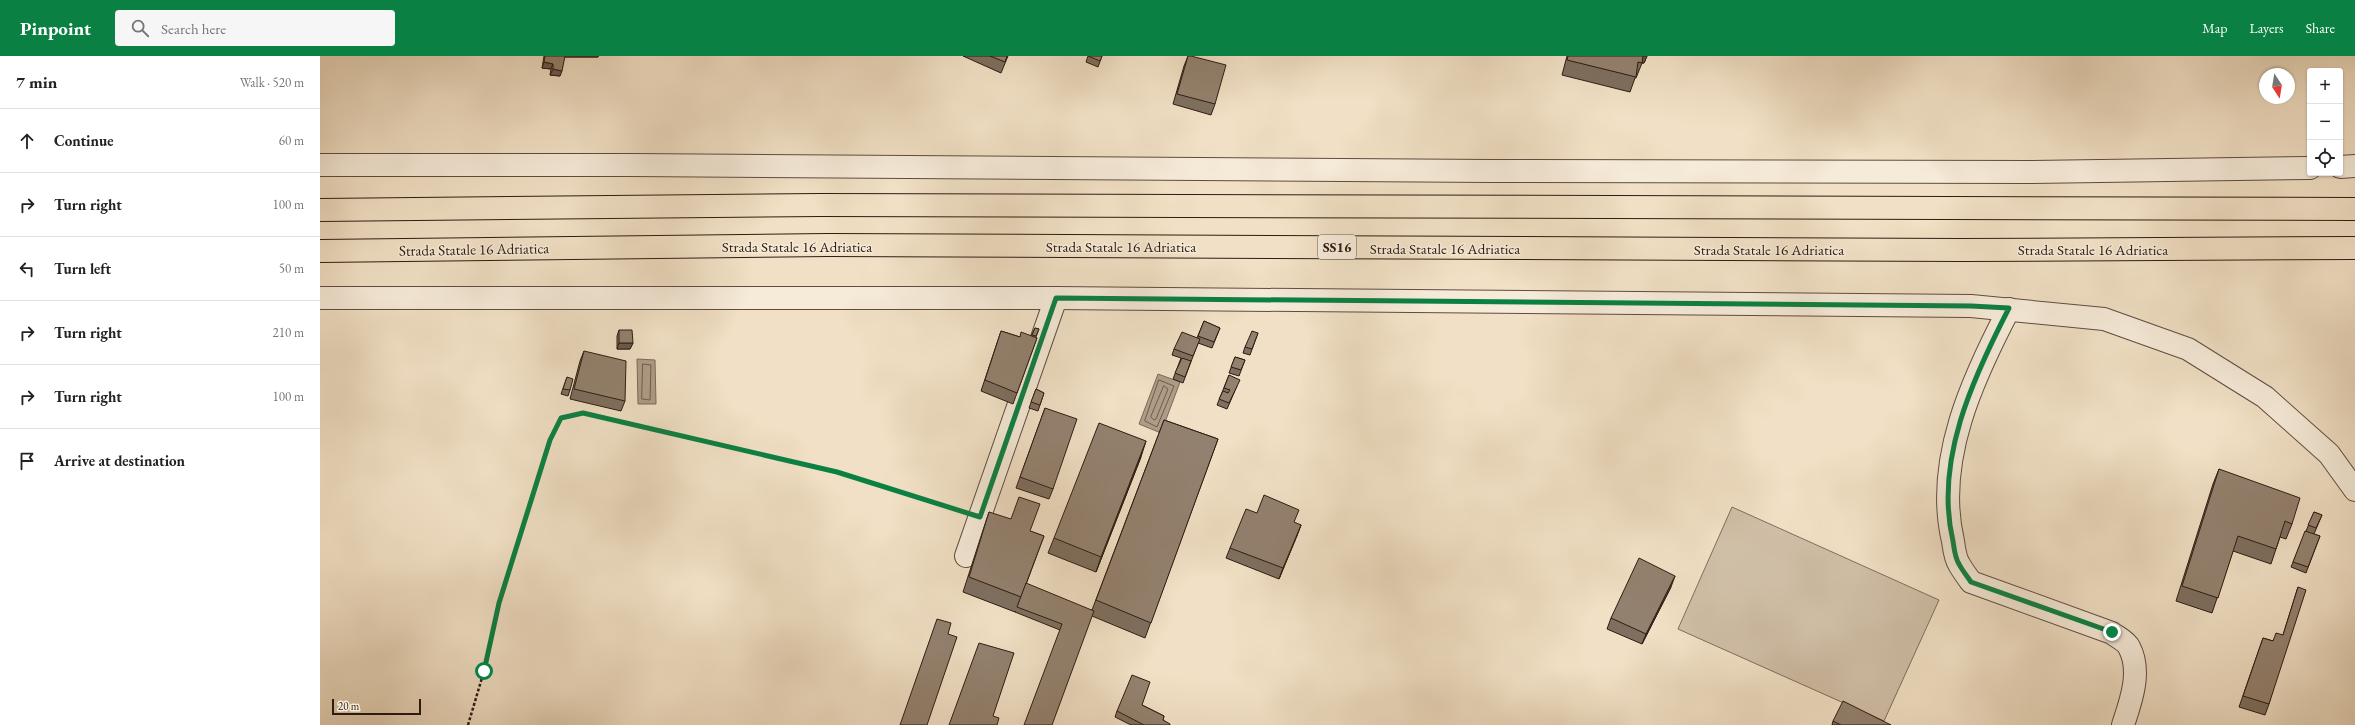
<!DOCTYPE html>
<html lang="en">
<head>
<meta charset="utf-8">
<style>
  body { margin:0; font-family:"EB Garamond",serif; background:#f6f6f6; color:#222 }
  .controls { position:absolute; right:12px; top:12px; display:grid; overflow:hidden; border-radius:4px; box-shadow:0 1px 3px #0004 }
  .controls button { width:36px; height:36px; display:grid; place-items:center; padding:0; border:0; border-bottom:1px solid #e0e0e0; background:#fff; color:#222; font:20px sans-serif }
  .compass { position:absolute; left:1939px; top:12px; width:36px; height:36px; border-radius:50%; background:#fff; box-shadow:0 1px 3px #0004; rotate:168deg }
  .scale { position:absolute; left:12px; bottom:10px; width:89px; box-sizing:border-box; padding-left:4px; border:2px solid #2e1b12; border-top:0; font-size:11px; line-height:14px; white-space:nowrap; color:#2e1b12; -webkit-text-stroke:3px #f6ebd9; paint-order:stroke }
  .stop { position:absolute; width:12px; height:12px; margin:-9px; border:3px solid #0b8043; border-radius:50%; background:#fff }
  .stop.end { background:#0b8043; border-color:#fff; box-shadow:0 1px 4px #0008 }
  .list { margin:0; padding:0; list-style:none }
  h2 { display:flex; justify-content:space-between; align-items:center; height:52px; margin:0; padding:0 16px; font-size:17px }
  h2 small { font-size:13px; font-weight:400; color:#767676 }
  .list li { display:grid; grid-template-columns:26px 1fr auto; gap:12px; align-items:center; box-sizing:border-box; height:64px; padding:0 16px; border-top:1px solid #e0e0e0 }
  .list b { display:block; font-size:15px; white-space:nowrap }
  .list em { font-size:13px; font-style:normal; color:#767676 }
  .icon { flex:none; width:22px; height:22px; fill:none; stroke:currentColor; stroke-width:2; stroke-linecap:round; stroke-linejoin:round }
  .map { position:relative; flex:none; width:2035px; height:669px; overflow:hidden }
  header { display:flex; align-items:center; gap:24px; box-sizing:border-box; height:56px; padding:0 20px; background:#0b8043; color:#fff }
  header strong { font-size:19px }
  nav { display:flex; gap:22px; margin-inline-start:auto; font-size:14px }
  .search { width:280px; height:36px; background:#f6f6f6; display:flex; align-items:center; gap:10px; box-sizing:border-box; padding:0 14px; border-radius:4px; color:#767676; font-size:15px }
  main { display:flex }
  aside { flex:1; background:#fff }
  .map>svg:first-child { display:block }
  .pitch { fill:#d0bfa7; stroke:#7f6d5c }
  .water { fill:#af9d88; stroke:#7b6959 }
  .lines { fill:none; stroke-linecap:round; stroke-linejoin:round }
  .shore { stroke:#6e5c4d; stroke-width:1 }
  .minor-casing { stroke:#5f4c3f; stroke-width:24 }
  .highway-casing { stroke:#2e1b12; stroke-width:24 }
  .path { stroke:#2e1b12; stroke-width:2.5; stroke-dasharray:3 2; stroke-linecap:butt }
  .minor { stroke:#f6ebd9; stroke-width:22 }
  .highway { stroke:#f1e0c5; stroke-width:22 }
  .wall { fill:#7e6f5f; stroke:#2e1b12 }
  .shaded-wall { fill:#675a4e; stroke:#2e1b12 }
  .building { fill:#93816f; stroke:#2e1b12 }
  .route { stroke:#0b8043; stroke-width:5 }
  .labels { text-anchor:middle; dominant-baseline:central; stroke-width:3; stroke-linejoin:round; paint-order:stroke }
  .shield { fill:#f6ebd9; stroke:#6a594e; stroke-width:1 }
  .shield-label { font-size:14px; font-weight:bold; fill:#2e1b12 }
  .street-label { font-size:15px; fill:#2e1b12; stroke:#f6ebd9 }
</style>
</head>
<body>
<header>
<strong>Pinpoint</strong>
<div class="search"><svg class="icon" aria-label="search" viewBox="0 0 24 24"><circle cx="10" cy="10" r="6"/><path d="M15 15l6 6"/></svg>Search here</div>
<nav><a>Map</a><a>Layers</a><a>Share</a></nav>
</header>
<main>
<aside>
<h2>7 min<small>Walk · 520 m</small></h2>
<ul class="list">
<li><svg class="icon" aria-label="ahead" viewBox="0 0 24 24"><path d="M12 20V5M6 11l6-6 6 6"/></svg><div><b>Continue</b></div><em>60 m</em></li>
<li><svg class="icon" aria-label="right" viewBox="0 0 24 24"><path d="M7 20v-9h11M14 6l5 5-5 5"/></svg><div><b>Turn right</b></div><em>100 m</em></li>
<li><svg class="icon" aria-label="left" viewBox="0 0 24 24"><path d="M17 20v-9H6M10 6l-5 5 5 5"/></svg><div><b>Turn left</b></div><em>50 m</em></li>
<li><svg class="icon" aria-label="right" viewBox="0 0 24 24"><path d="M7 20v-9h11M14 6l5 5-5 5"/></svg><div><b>Turn right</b></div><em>210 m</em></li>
<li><svg class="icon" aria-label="right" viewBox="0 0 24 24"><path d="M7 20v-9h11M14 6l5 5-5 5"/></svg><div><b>Turn right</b></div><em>100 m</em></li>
<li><svg class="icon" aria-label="arrive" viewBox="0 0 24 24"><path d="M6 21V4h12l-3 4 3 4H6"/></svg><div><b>Arrive at destination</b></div></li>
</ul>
</aside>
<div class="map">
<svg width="2035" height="669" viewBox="0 0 2035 669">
  <rect width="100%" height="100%" fill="#f1e0c5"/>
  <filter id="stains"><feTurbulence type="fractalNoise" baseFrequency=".005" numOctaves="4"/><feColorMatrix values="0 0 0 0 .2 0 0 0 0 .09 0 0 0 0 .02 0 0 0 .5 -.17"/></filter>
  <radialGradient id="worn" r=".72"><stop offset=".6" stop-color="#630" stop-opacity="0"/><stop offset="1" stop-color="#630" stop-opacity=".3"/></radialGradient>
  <polygon class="pitch" points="1412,451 1619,544 1564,665 1358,573"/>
  <g class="water">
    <polygon points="317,303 335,304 336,348 318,348"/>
    <polygon points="838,318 860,326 841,377 819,368"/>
  </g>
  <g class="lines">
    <g class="shore">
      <polygon points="323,308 331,309 330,344 322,343"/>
      <polygon points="839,324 854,330 837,371 825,365"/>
      <polygon points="844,330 848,333 836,363 834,364 831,361"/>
    </g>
    <g class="minor-casing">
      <g id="minor">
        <polyline points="0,109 312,109 1171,115 1712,116 1990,112"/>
        <polyline points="2020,111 2035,110"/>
        <polyline points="0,242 736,242 1651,250 1784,263 1868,293 1945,341 2009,398 2035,434"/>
        <path d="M1689,253C1653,322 1614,405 1633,485C1634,492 1635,502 1639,508C1642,514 1647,520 1651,526L1792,577C1797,581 1806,585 1809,591C1822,615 1811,645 1803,669"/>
        <polyline points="646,500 736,242"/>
      </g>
    </g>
    <g class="highway-casing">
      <g id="highway">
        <polyline points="0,154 501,149 2035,153"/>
        <polyline points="0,195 508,189 1642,194 2035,192"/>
      </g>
    </g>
    <polyline class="path" points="148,669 164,615 179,547 230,384 241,363 263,357 517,416 634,453"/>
    <use href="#minor" class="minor"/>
    <use href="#highway" class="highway"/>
  </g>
  <g class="wall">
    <polygon points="224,0 279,0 278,1 244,1 240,20 230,19 231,13 222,12"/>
    <polygon points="643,0 688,0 681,17"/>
    <polygon points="768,0 782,0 778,11 766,6"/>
    <polygon points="868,0 895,48 891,59 853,48 864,10"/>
    <polygon points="1247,0 1327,0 1324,7 1322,7 1316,22 1315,22 1310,36 1242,19"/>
    <polygon points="884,265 900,272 892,292 878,287 863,327 853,323 861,302 852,299 854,293 877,282"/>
    <polygon points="715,272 719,273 716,281 717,282 693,348 661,335 681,275 700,281 711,280"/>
    <polygon points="299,274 313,287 310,293 297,293 297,280"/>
    <polygon points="938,277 930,299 923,297 925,291"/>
    <polygon points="264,295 305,345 301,355 250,343 260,305"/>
    <polygon points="915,301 925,304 919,320 909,317"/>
    <polygon points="909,319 917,330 907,353 897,349"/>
    <polygon points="247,321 250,334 248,340 241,338"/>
    <polygon points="716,333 724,337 718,355 709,352"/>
    <polygon points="725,352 733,433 729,443 696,432"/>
    <polygon points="844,364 898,383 825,582 772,560 740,574 695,556 696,555 695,556 643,536 664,471 669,456 710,475 724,480 698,550 772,554"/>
    <polygon points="821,401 776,516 728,497 734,482"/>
    <polygon points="1899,413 1972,468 1966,483 1960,481 1951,508 1913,495 1892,557 1856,545 1893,428"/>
    <polygon points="1994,456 2002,459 1994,478 2000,480 1986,517 1971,511"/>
    <polygon points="937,457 981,469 959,523 906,502 910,492"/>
    <polygon points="1351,531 1322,588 1287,573 1291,562"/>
    <polygon points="1978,531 1949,648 1945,659 1919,651 1943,582 1953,585 1963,579"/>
    <polygon points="822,649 844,660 843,664 850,669 811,669 795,661 797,655"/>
    <polygon points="1513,665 1571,669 1512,669"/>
  </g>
  <g class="shaded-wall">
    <polygon points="240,0 279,0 278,1 239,1"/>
    <polygon points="1322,0 1327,0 1324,7 1322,7"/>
    <polygon points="224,6 233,8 231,13 222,12"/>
    <polygon points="233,13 242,15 240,20 230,19"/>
    <polygon points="299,287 313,287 310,293 297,293"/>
    <polygon points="826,385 821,401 776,516 781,501"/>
    <polygon points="981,469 977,480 959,523 963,512"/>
    <polygon points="1355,520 1351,531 1322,588 1326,578"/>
  </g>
  <g class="building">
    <polygon points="225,0 245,0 242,15 233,13 233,8 224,6"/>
    <polygon points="670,0 687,0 685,6"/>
    <polygon points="768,0 782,0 780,5"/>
    <polygon points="868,0 871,0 906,9 895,48 857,38"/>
    <polygon points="1248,0 1323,0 1322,7 1318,6 1316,21 1247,4"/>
    <polygon points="884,265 900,272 894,286 878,280"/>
    <polygon points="715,272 719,273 716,280 712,279"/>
    <polygon points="299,274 312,274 313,287 299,287"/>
    <polygon points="681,275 700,281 701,276 717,282 697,337 665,324"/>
    <polygon points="932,275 938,277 932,293 925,291"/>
    <polygon points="862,276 880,283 873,300 854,293"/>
    <polygon points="264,295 306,305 305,345 254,333"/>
    <polygon points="915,301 925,304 921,314 911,311"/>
    <polygon points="862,302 871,305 865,321 855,317"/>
    <polygon points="909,319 920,324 909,347 899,343 903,335 908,337 910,334 904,332"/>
    <polygon points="247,321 253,323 250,334 243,333"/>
    <polygon points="716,333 724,337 720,349 711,346"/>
    <polygon points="725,352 757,363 733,433 700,421"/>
    <polygon points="844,364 898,383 831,567 776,544"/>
    <polygon points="779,367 826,385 781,501 734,482"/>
    <polygon points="1899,413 1980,442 1972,468 1965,465 1956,493 1918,480 1898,542 1862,530"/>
    <polygon points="944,439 979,454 974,466 981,469 963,512 910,492 926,453 937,457"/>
    <polygon points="699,441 720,448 710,475 724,480 701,541 649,521 669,456 691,463"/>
    <polygon points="1994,456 2002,459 1996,472 1988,469"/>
    <polygon points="1985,475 2000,480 1988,511 1973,506"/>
    <polygon points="1319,502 1355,520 1326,578 1291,562"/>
    <polygon points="706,527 774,555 732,669 704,669 742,568 697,551"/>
    <polygon points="1978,531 1986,534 1949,648 1923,640 1943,582 1953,585 1956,577 1963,579"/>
    <polygon points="617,563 631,567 628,578 637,581 607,669 580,669"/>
    <polygon points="659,587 694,597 673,660 679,662 677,669 629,669"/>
    <polygon points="812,619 830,626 822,649 844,660 843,664 850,668 850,669 824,669 797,655"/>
    <polygon points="1523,645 1571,669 1521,669 1513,665"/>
  </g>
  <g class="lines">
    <path class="route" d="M164,615L179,547L230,384L241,362L263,357L517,416L660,461L736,242L1651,250L1689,252C1653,322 1614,405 1633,485C1634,492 1635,502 1639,508C1642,514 1647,520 1651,526L1792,576"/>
  </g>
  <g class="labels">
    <rect class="shield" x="998" y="179" width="38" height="24" rx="3"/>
    <g class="shield-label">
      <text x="1017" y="191">SS16</text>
    </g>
    <g class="street-label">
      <text x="477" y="190">Strada Statale 16 Adriatica</text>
      <text x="801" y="190">Strada Statale 16 Adriatica</text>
      <text x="1125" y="192">Strada Statale 16 Adriatica</text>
      <text transform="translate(154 193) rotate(-1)">Strada Statale 16 Adriatica</text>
      <text x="1449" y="193">Strada Statale 16 Adriatica</text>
      <text x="1773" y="193">Strada Statale 16 Adriatica</text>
    </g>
  </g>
  <rect width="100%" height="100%" filter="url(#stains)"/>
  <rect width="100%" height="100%" fill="url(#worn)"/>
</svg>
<div class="controls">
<button>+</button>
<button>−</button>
<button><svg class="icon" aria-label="locate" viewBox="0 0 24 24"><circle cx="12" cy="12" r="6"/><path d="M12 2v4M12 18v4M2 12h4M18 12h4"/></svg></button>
</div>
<svg class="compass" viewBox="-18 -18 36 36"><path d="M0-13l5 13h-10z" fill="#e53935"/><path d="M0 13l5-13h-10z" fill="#767676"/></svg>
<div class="scale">20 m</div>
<div class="stop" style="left:164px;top:615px"></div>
<div class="stop end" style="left:1792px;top:576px"></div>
</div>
</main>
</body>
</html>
